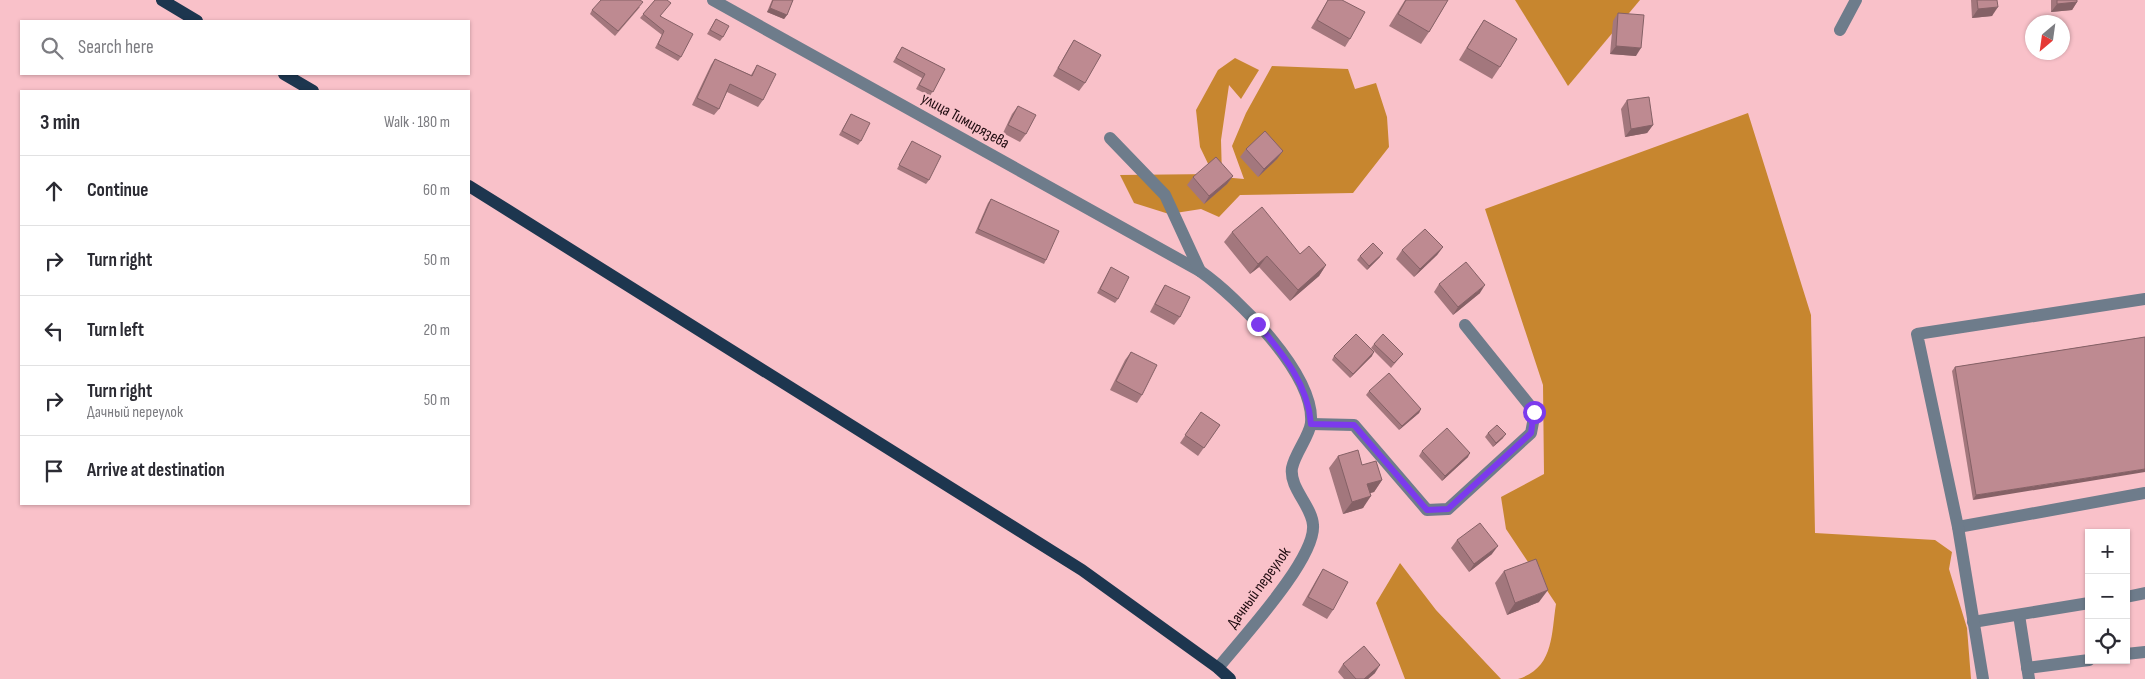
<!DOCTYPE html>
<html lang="en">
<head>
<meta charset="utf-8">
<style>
  body { margin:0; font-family:"Sofia Sans Condensed",sans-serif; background:#f2f2f3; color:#2b2b33 }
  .controls { position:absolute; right:15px; bottom:15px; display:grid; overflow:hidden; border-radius:0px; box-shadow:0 1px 4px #0004 }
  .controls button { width:45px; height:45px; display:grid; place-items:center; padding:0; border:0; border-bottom:1px solid #e1e1e2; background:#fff; color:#2b2b33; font:25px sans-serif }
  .compass { position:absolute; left:2025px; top:15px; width:45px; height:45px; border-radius:50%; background:#fff; box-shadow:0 1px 4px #0004; rotate:209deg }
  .stop { position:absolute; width:15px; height:15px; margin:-11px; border:4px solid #7c3aed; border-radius:50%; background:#fff }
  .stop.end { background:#7c3aed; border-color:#fff; box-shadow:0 1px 5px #0008 }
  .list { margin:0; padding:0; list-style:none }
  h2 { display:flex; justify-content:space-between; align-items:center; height:65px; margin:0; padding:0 20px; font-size:21px }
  h2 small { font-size:16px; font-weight:400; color:#7c7c81 }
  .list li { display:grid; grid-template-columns:32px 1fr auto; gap:15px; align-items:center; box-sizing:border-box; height:70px; padding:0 20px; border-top:1px solid #e1e1e2 }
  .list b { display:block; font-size:19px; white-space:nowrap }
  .list p { margin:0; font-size:16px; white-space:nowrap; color:#7c7c81 }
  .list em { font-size:16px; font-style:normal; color:#7c7c81 }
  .icon { flex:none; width:28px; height:28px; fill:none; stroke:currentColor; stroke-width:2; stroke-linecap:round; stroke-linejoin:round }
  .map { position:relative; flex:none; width:2145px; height:679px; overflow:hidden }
  .search { position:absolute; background:#fff; box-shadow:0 1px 4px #0004; left:20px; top:20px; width:450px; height:55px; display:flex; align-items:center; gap:12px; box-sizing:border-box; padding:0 18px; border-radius:0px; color:#7c7c81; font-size:19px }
  .panel { position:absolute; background:#fff; box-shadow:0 1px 4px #0004; left:20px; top:90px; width:450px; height:415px; border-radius:0px }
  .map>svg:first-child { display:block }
  .forest { fill:#c7862f }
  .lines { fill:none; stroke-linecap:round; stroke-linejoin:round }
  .minor { stroke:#6e7c8b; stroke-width:12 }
  .major { stroke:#1d364f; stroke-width:12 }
  .wall { fill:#a3777d }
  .shaded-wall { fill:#856166 }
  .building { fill:#be8a91; stroke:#856166 }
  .route { stroke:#7c3aed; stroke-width:6 }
  .labels { text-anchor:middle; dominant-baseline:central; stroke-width:5; stroke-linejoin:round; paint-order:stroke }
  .street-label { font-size:16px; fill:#1e0b0f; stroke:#f9c1c9 }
</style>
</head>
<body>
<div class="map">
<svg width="2145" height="679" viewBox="0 0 2145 679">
  <rect width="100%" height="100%" fill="#f9c1c9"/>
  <g class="forest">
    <polygon points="1515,0 1640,0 1568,86"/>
    <polygon points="1235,58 1259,70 1241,99 1229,85 1221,140 1222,177 1244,179 1232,146 1246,113 1272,66 1348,69 1355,89 1376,83 1387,117 1389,147 1353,193 1240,195 1219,217 1201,209 1169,214 1134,203 1120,175 1213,174 1200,147 1196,110 1218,70"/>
    <path d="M1748,113L1811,315L1815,533L1935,540L1952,552L1949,569L1967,628L1971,679H1518C1554,668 1551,635 1556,604L1506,529L1501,497L1544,474L1543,385L1485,209Z"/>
    <polygon points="1400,563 1436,610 1501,679 1405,679 1376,603"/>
  </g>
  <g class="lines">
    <g class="minor">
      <path d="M713,0L1200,271C1237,297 1315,374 1311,423C1309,437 1295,453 1292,468C1289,488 1312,506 1313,525C1316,559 1241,639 1218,668"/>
      <polyline points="1840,30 1856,0"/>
      <polyline points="1110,138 1165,195 1200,271"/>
      <polyline points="1311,424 1354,425 1427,510 1448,509 1531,433 1535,412 1465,325"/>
      <polyline points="1958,527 2145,493"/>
      <polyline points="2126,597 2145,593"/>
      <polyline points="2019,615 2029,679"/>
      <polyline points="1973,622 2089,603"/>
      <polyline points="2126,654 2145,652"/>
      <polyline points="2027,668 2089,660"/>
      <polyline points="1983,679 1958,527 1917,334 2145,299"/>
    </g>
    <g class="major">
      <polyline points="162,0 197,21"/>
      <polyline points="284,74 313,91"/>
      <polyline points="469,186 1082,570 1218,668 1230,679"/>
    </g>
  </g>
  <g class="wall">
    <polygon points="655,0 661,16 681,57 678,61 655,48 662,35 640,18"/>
    <polygon points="772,0 793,0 787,15 784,19 767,12"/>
    <polygon points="1328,0 1342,0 1350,39 1345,47 1311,28"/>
    <polygon points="1405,0 1448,0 1429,32 1421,44 1389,26"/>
    <polygon points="1971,0 1997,0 1992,16 1972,18"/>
    <polygon points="2051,0 2077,0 2077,2 2072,10 2051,12"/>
    <polygon points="640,7 615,36 590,14 592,10"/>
    <polygon points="1618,13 1636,56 1610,54 1613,21"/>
    <polygon points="716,19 723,37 720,41 707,34"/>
    <polygon points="1484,20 1500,67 1492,79 1459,60 1476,32"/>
    <polygon points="1074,40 1085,83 1079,91 1053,76 1069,48"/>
    <polygon points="902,47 945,69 930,96 916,89 922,78 893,62"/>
    <polygon points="715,59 751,75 757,65 763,100 758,107 727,92 719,109 714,115 692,105 711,65"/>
    <polygon points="1627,100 1653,125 1647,133 1625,137 1621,109"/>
    <polygon points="1018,106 1026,134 1020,142 1003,133 1012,114"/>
    <polygon points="851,114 861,141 858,145 839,135"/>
    <polygon points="912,141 929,180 926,184 897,169"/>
    <polygon points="1246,149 1283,151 1277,159 1258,177 1240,157"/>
    <polygon points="1233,176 1227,184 1204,204 1187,185 1193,177"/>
    <polygon points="991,199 1046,260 1044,264 975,233 988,203"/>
    <polygon points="1232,232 1300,254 1326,265 1319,276 1290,301 1259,267 1250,274 1224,242"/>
    <polygon points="1443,247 1437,255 1414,277 1396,259 1402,250"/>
    <polygon points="1360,256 1380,257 1367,270 1357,260"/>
    <polygon points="1111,267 1118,299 1115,303 1097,293"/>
    <polygon points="1439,284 1480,293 1453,315 1434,292"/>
    <polygon points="1165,285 1180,317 1174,325 1150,312 1160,293"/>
    <polygon points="2145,337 1973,500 1952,371 1955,367"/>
    <polygon points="1374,344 1403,354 1391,368 1371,348"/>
    <polygon points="1131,352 1142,395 1137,403 1110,390 1125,360"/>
    <polygon points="1334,356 1372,356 1350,378 1332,360"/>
    <polygon points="1369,391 1421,409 1419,413 1399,430 1366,395"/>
    <polygon points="1201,412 1220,425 1198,456 1180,443"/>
    <polygon points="1488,433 1503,438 1493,447 1485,437"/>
    <polygon points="1422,451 1468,457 1442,481 1419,456"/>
    <polygon points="1338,456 1362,465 1382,480 1374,492 1370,493 1363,508 1343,514 1329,468"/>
    <polygon points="1457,540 1492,554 1469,572 1451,548"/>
    <polygon points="1323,569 1333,610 1327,619 1302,605 1318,577"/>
    <polygon points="1504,571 1539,602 1507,615 1495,583"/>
    <polygon points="1343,664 1375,673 1368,679 1344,679 1338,672"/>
  </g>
  <g class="shaded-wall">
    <polygon points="2077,2 2072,10 2051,12 2057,4"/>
    <polygon points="1998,7 1992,16 1972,18 1978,9"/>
    <polygon points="770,8 787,15 784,19 767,12"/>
    <polygon points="1616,46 1641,48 1636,56 1610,54"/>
    <polygon points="1653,125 1647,133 1625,137 1631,129"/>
    <polygon points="1283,151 1277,159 1258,177 1264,169"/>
    <polygon points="1233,176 1227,184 1204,204 1209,196"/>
    <polygon points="1443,247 1437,255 1414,277 1420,269"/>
    <polygon points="1383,253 1380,257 1367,270 1369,266"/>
    <polygon points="1267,256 1259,267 1250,274 1258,264"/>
    <polygon points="1326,265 1319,276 1290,301 1298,290"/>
    <polygon points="1485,285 1480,293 1453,315 1458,307"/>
    <polygon points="1374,352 1372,356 1350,378 1353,374"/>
    <polygon points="1421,409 1419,413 1399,430 1402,426"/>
    <polygon points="1506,434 1503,438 1493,447 1496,443"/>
    <polygon points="1470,453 1468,457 1442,481 1445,476"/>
    <polygon points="2145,469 2145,472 1973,500 1976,495"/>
    <polygon points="1382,480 1374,492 1359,496 1367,484"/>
    <polygon points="1371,496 1363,508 1343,514 1352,502"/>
    <polygon points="1498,546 1492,554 1469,572 1474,564"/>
    <polygon points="1548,590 1539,602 1507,615 1515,603"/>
    <polygon points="1380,665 1375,673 1368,679 1364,679"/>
  </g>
  <g class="building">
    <polygon points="601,0 640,0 643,2 618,31 592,10"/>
    <polygon points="655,0 667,0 671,3 660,16 693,34 681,57 658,44 664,31 643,14"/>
    <polygon points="773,0 793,0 787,15 770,8"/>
    <polygon points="1328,0 1342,0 1365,12 1350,39 1317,20"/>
    <polygon points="1406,0 1448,0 1429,32 1398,14"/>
    <polygon points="1977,0 1997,0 1998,7 1978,9"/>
    <polygon points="2057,0 2077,0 2077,2 2057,4"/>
    <polygon points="1618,13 1644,15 1641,48 1616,46"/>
    <polygon points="716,19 729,26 723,37 710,30"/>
    <polygon points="1484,20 1517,39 1500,67 1467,48"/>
    <polygon points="1074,40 1101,55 1085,83 1058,68"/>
    <polygon points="902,47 945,69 933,92 919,85 925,74 896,58"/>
    <polygon points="715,59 752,76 757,65 776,74 763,100 730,84 719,109 697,98"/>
    <polygon points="1649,97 1653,125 1631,129 1627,100"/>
    <polygon points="1018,106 1036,115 1026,134 1008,125"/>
    <polygon points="851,114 870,123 861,141 842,131"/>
    <polygon points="1265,131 1283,151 1264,169 1246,149"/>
    <polygon points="912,141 941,156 929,180 899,165"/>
    <polygon points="1216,157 1233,176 1209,196 1193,177"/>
    <polygon points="991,199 1059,231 1046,260 978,229"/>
    <polygon points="1262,207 1300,254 1309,246 1326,265 1298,290 1267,256 1258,264 1232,232"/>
    <polygon points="1425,229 1443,247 1420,269 1402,250"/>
    <polygon points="1373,243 1383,253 1369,266 1360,256"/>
    <polygon points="1466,262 1485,285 1458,307 1439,284"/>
    <polygon points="1111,267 1129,277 1118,299 1100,289"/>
    <polygon points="1165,285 1190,297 1180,317 1155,304"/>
    <polygon points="1356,334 1374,352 1353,374 1334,356"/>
    <polygon points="1383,334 1403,354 1394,363 1374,344"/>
    <polygon points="2145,337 2145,469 1976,495 1955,367"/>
    <polygon points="1131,352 1157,365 1142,395 1116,381"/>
    <polygon points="1389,373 1421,409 1402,426 1369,391"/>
    <polygon points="1201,412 1220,425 1204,448 1185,435"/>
    <polygon points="1497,425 1506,434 1496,443 1488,433"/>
    <polygon points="1447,428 1470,453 1445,476 1422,451"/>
    <polygon points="1358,450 1362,465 1376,461 1382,480 1367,484 1371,496 1352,502 1338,456"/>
    <polygon points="1480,523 1498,546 1474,564 1457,540"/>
    <polygon points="1536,559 1548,590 1515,603 1504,571"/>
    <polygon points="1323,569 1348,582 1333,610 1308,597"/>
    <polygon points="1364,646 1380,665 1364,679 1356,679 1343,664"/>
  </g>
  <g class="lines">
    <path class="route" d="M1258,324C1283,354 1308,384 1311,424L1354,425L1427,510L1448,509L1531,433L1534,412"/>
  </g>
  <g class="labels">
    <g class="street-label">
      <text transform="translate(965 121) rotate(29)">улица Тимирязева</text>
      <text transform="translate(1259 588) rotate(-54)">Дачный переулок</text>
    </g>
  </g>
</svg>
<div class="controls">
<button>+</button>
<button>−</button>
<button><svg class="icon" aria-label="locate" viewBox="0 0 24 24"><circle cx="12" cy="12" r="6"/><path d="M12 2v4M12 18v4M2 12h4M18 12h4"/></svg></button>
</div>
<svg class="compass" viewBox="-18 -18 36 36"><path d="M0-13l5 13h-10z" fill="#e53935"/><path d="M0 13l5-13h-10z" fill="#7c7c81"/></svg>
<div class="stop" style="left:1534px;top:412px"></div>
<div class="stop end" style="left:1258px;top:324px"></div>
<div class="search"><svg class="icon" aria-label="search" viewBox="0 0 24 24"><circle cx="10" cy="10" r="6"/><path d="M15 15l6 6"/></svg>Search here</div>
<section class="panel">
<h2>3 min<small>Walk · 180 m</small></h2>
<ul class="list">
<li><svg class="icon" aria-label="ahead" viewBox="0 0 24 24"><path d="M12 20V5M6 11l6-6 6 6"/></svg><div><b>Continue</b></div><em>60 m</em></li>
<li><svg class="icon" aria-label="right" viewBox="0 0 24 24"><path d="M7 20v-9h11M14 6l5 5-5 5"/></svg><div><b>Turn right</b></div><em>50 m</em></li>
<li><svg class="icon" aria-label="left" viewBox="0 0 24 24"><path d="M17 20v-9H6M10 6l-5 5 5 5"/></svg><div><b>Turn left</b></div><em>20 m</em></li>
<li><svg class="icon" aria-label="right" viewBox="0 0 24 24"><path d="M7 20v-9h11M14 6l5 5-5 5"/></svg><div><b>Turn right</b><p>Дачный переулок</p></div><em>50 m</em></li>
<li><svg class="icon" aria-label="arrive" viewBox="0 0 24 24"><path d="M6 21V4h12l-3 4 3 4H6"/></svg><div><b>Arrive at destination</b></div></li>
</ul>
</section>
</div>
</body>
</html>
